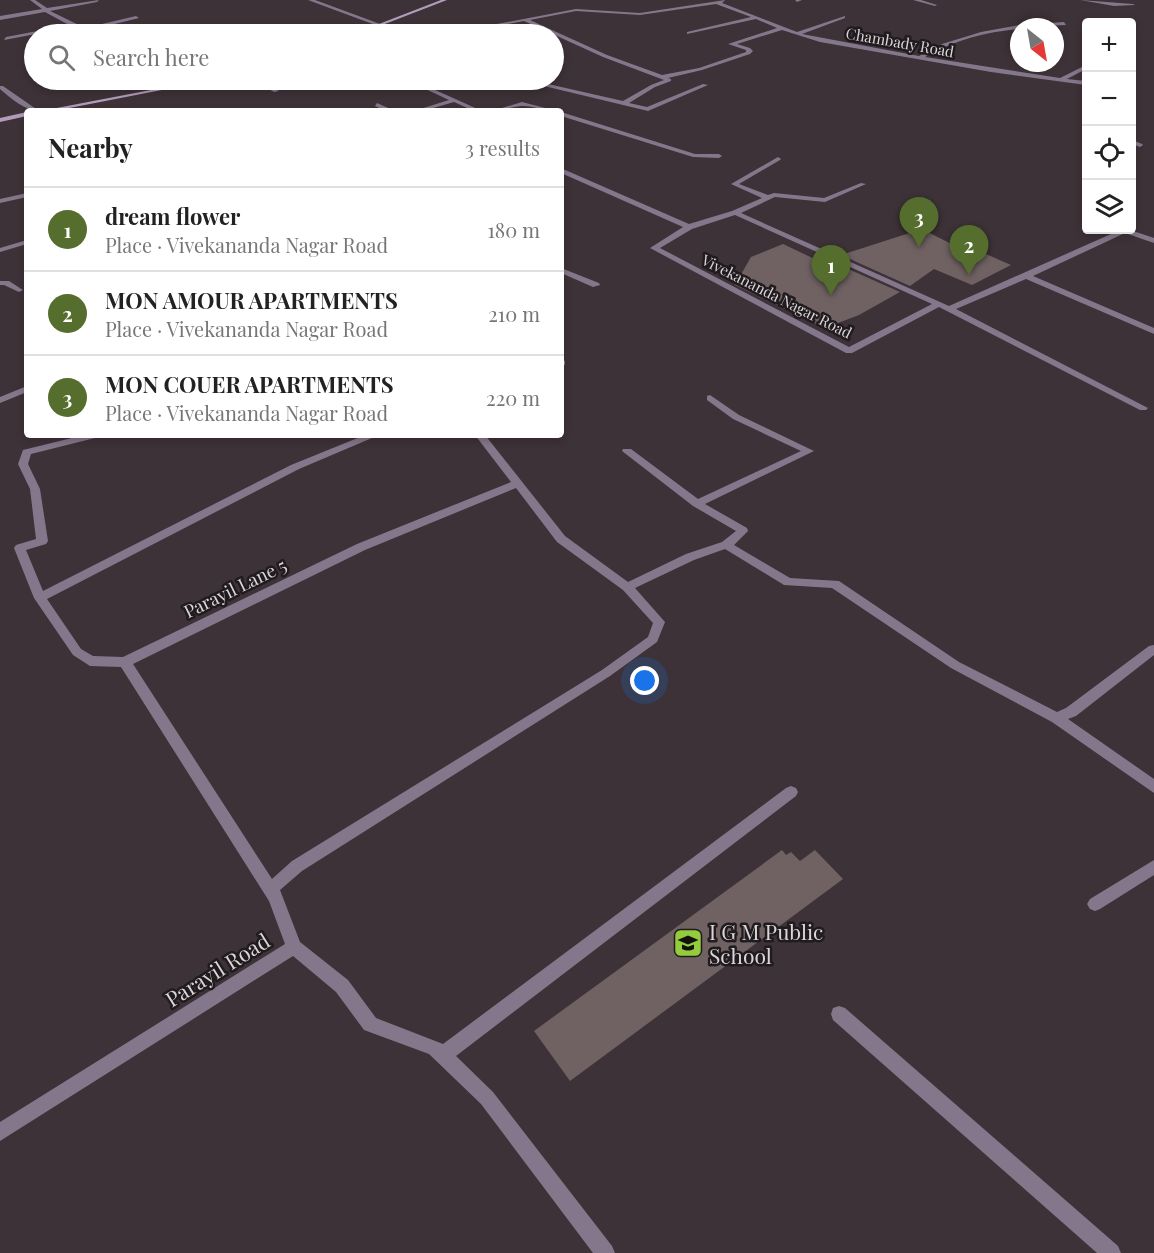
<!DOCTYPE html>
<html lang="en">
<head>
<meta charset="utf-8">
<style>
  body { margin:0; font-family:"Playfair Display",serif; background:#f2f2f2; color:#222 }
  .controls { position:absolute; right:18px; top:18px; display:grid; overflow:hidden; border-radius:6px; box-shadow:0 3px 9px #0003 }
  .controls button { width:54px; height:54px; display:grid; place-items:center; padding:0; border:0; border-bottom:2px solid #e0e0e0; background:#fff; color:#222; font:30px sans-serif }
  .compass { position:absolute; left:1010px; top:18px; width:54px; height:54px; border-radius:50%; background:#fff; box-shadow:0 3px 9px #0003; rotate:149deg }
  .you { position:absolute; left:645px; top:681px; width:21px; height:21px; margin:-15px; border:4px solid #fff; border-radius:50%; background:#1a73e8; box-shadow:0 0 0 9px #1a73e833 }
  .badge { display:grid; place-items:center; width:39px; height:39px; border-radius:50%; background:#556e2e; color:#fff; font-size:20px; font-weight:700 }
  .pin { position:absolute; translate:-50% -50px; filter:drop-shadow(0 2px 3px #0008) }
  .pin::after { content:''; position:absolute; top:32px; width:21px; height:18px; background:inherit; clip-path:polygon(0 0,100% 0,50% 100%) }
  .list { margin:0; padding:0; list-style:none }
  h2 { display:flex; justify-content:space-between; align-items:center; height:78px; margin:0; padding:0 24px; font-size:26px }
  h2 small { font-size:20px; font-weight:400; color:#767676 }
  .list li { display:grid; grid-template-columns:39px 1fr auto; gap:18px; align-items:center; box-sizing:border-box; height:84px; padding:0 24px; border-top:2px solid #e0e0e0 }
  .list b { display:block; font-size:22px; white-space:nowrap }
  .list p { margin:0; font-size:20px; white-space:nowrap; color:#767676 }
  .list em { font-size:20px; font-style:normal; color:#767676 }
  .icon { flex:none; width:33px; height:33px; fill:none; stroke:currentColor; stroke-width:2; stroke-linecap:round; stroke-linejoin:round }
  .map { position:relative; flex:none; width:1154px; height:1253px; overflow:hidden }
  .search { position:absolute; background:#fff; box-shadow:0 3px 9px #0003; left:24px; top:24px; width:540px; height:66px; display:flex; align-items:center; gap:15px; box-sizing:border-box; padding:0 21px; border-radius:33px; color:#767676; font-size:22px }
  .panel { position:absolute; background:#fff; box-shadow:0 3px 9px #0003; left:24px; top:108px; width:540px; height:330px; border-radius:6px }
  .map>svg:first-child { display:block }
  .building { fill:#706263 }
  .lines { fill:none; stroke-linecap:round; stroke-linejoin:round }
  .minor { fill:#85778b; fill-rule:evenodd }
  .secondary { fill:#b29cbb; fill-rule:evenodd }
  .labels { text-anchor:middle; dominant-baseline:central; stroke-width:5; stroke-linejoin:round; paint-order:stroke }
  .far-street-label { font-size:15px; fill:#dcd5d8; stroke:#201b1e }
  .street-label { font-size:18px; fill:#dcd5d8; stroke:#201b1e }
  .near-poi-label { font-size:21px; fill:#dcd5d8; stroke:#201b1e; text-anchor:start }
  .near-street-label { font-size:21px; fill:#dcd5d8; stroke:#201b1e }
</style>
</head>
<body>
<div class="map">
<svg width="1154" height="1253" viewBox="0 0 1154 1253">
  <rect width="100%" height="100%" fill="#3d3237"/>
  <g class="building">
    <polygon points="922,229 971,254 979,251 1011,265 972,285 934,269 910,286 841,255"/>
    <polygon points="783,244 821,262 828,260 900,292 859,315 825,328 735,285 751,257"/>
    <polygon points="782,850 786,855 791,852 800,861 815,850 843,879 570,1081 534,1031"/>
  </g>
  <g class="lines">
    <g class="minor">
      <polygon points="30,0 35,0 47,8 99,0 97,2 50,11 85,28 136,16 139,18 90,30 96,34 91,34 73,27 4,40 6,37 69,25 45,12 0,20 0,16 42,9"/>
      <polygon points="308,0 315,0 383,25 378,26"/>
      <path d="M725,0L722,3L797,32L845,16V18L802,34L919,56L942,44L981,32L1019,25L1064,22L1066,25L1019,27V29C986,32 955,40 925,57L1060,78L1086,65V69L1067,79L1086,81V85L991,72L820,42L782,30L737,44L750,48L753,51L750,54L702,70L668,78L671,79V81L655,87L629,103L647,107L703,84L708,85L648,111L544,86L532,81L531,80H538L548,84L623,101L651,85L664,80L603,57L524,21L453,34H444L576,9L640,13ZM716,4L751,17L687,32V34L756,19L777,28L728,44L746,50V52L699,68L662,75L607,55L530,20L576,11L640,15Z"/>
      <polygon points="795,0 802,0 797,2"/>
      <polygon points="913,0 921,0 937,5 935,6"/>
      <polygon points="1080,0 1133,4 1135,5 1114,6"/>
      <polygon points="142,80 148,80 162,89 157,90"/>
      <polygon points="252,80 258,80 279,91 274,92"/>
      <polygon points="406,80 413,80 482,111 474,111 454,102 423,111 414,111 449,100"/>
      <path d="M0,86H3L39,111C26,111 10,98 0,89Z"/>
      <polygon points="1132,92 1135,94 1135,105 1132,107"/>
      <path d="M522,102L553,110L554,111C543,111 531,105 521,106C511,107 502,111 492,111Z"/>
      <polygon points="377,103 393,110 394,111 386,111 375,106"/>
      <polygon points="561,112 695,154 719,154 722,156 719,158 693,157 561,116"/>
      <polygon points="1132,140 1142,144 1143,145 1140,147 1132,144"/>
      <path d="M778,157L781,159L780,160L739,184L768,195L774,193L824,198L861,183L866,184L825,202L775,197L741,213L949,306L1120,230H1130L1154,238V243L1125,233L1033,276L1154,328V334L1026,279L956,309L1148,408L1146,410H1140L939,307L852,353H846L650,248L683,227L561,173V168L563,169L689,224L732,211L762,198L731,184ZM735,215L932,304L849,347L660,248L692,229Z"/>
      <polygon points="27,193 27,197 0,203 0,199"/>
      <polygon points="27,240 27,244 0,252 0,248"/>
      <polygon points="561,268 599,283 600,285 593,287 561,273"/>
      <polygon points="0,281 9,281 23,290 19,292 4,285 0,285"/>
      <polygon points="561,359 565,361 565,365 561,365"/>
      <polygon points="27,386 27,392 0,403 0,397"/>
      <path d="M710,395L739,415L814,451L705,504L747,528L748,531L734,545L790,578L839,581L959,662L1057,712L1066,708L1149,646L1154,645V655L1076,716L1068,719L1154,779V793L1052,722L951,668L832,588L784,585L725,549L694,560L635,588L665,622L657,642L610,676L302,871L280,890L300,942L348,980L376,1018L443,1044L786,788L791,786L796,788L798,792L796,796L456,1056L493,1092L612,1246L615,1253H593L481,1104L429,1054L364,1030L336,992L293,956L0,1141V1122L285,944L269,901L121,667L90,666L73,655L34,598L14,548L16,545L36,539L30,489L18,464L23,450L84,435H101L99,437L31,454L28,464L40,489L48,541L46,544L26,550L43,591L291,465L365,435H379L299,469L47,599L81,649L93,656L123,657L357,544L511,482L475,435H485L565,536L628,582L686,554L722,542L736,531L693,506L622,451L623,449H631L698,499L801,451L733,419L707,400V396ZM516,488L557,542L623,590L653,623L648,637L602,670L292,861L272,879L133,664L365,550Z"/>
      <polygon points="1154,860 1154,875 1100,909 1095,911 1090,909 1087,904 1090,899"/>
      <polygon points="839,1006 845,1008 1118,1246 1121,1253 1097,1253 833,1020 831,1014 833,1008"/>
    </g>
    <g class="secondary">
      <polygon points="441,0 447,0 359,34 353,34"/>
      <polygon points="203,80 213,80 54,111 41,111"/>
      <polygon points="27,112 27,116 0,122 0,118"/>
    </g>
  </g>
  <defs>
    <g id="school-square" transform="scale(1.5)"><rect x="-9" y="-9" width="18" height="18" rx="4" fill="#94cc3c" stroke="#201b1e"/><path d="M0-5L7-2L0 1L-7-2ZM-4 1L0 2.5L4 1V4Q0 6-4 4Z" fill="#111"/></g>
  </defs>
  <g fill-rule="evenodd">
    <use href="#school-square" x="688" y="943"/>
  </g>
  <g class="labels">
    <g class="far-street-label">
      <text transform="translate(900 42) rotate(10)">Chambady Road</text>
      <text transform="translate(777 296) rotate(27)">Vivekananda Nagar Road</text>
    </g>
    <g class="street-label">
      <text transform="translate(235 588) rotate(-26)">Parayil Lane 5</text>
    </g>
    <g class="near-poi-label">
      <text x="709" y="931">I G M Public<tspan x="709" dy="24">School</tspan></text>
    </g>
    <g class="near-street-label">
      <text transform="translate(217 969) rotate(-32)">Parayil Road</text>
    </g>
  </g>
</svg>
<div class="controls">
<button>+</button>
<button>−</button>
<button><svg class="icon" aria-label="locate" viewBox="0 0 24 24"><circle cx="12" cy="12" r="6"/><path d="M12 2v4M12 18v4M2 12h4M18 12h4"/></svg></button>
<button><svg class="icon" aria-label="layers" viewBox="0 0 24 24"><path d="M12 4l9 5-9 5-9-5zM3 14l9 5 9-5"/></svg></button>
</div>
<svg class="compass" viewBox="-18 -18 36 36"><path d="M0-13l5 13h-10z" fill="#e53935"/><path d="M0 13l5-13h-10z" fill="#767676"/></svg>
<div class="you"></div>
<div class="pin badge" style="left:831px;top:295px">1</div>
<div class="pin badge" style="left:969px;top:275px">2</div>
<div class="pin badge" style="left:919px;top:247px">3</div>
<div class="search"><svg class="icon" aria-label="search" viewBox="0 0 24 24"><circle cx="10" cy="10" r="6"/><path d="M15 15l6 6"/></svg>Search here</div>
<section class="panel">
<h2>Nearby<small>3 results</small></h2>
<ul class="list">
<li><span class="badge">1</span><div><b>dream flower</b><p>Place · Vivekananda Nagar Road</p></div><em>180 m</em></li>
<li><span class="badge">2</span><div><b>MON AMOUR APARTMENTS</b><p>Place · Vivekananda Nagar Road</p></div><em>210 m</em></li>
<li><span class="badge">3</span><div><b>MON COUER APARTMENTS</b><p>Place · Vivekananda Nagar Road</p></div><em>220 m</em></li>
</ul>
</section>
</div>
</body>
</html>
